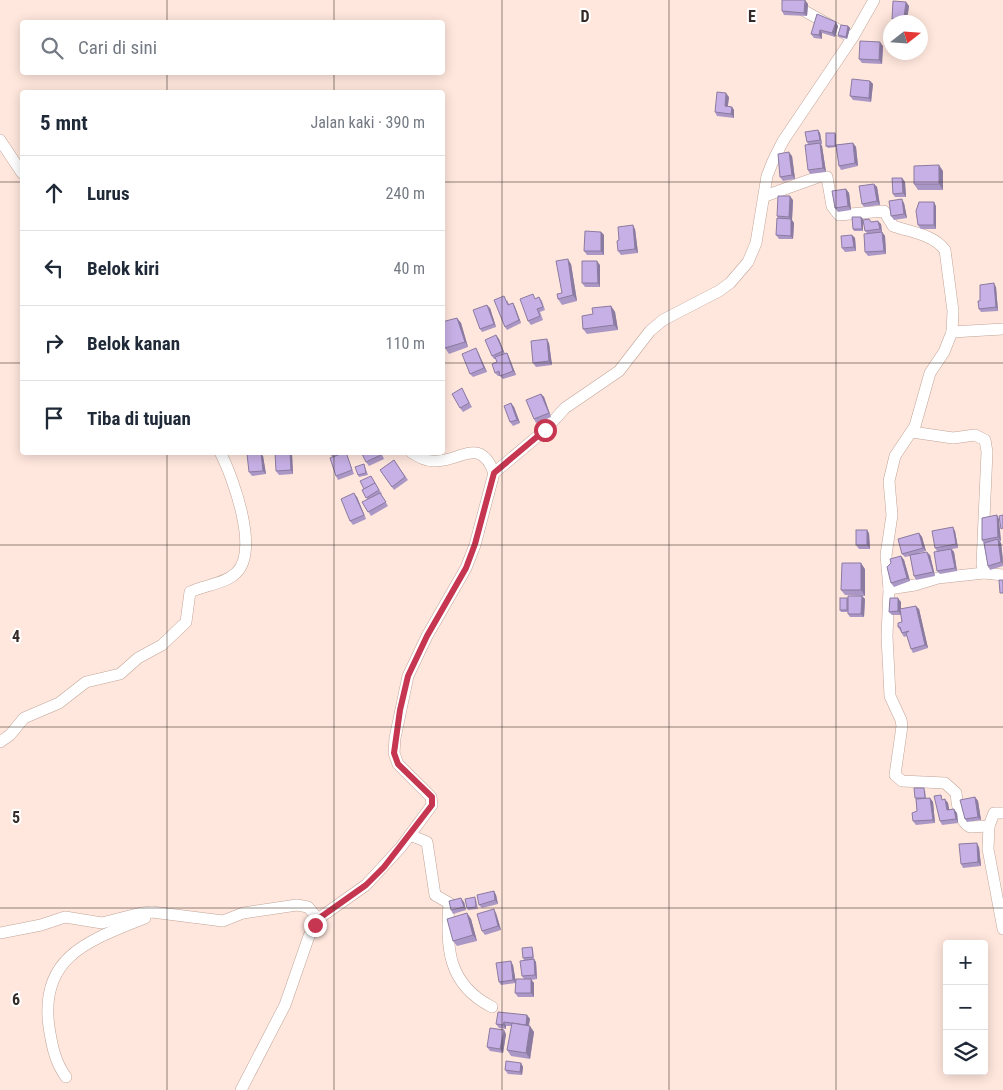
<!DOCTYPE html>
<html lang="id">
<head>
<meta charset="utf-8">
<style>
  body { margin:0; font-family:"Roboto Condensed",sans-serif; background:#f2f2f3; color:#1f2937 }
  .controls { position:absolute; right:15px; bottom:15px; display:grid; overflow:hidden; border-radius:5px; box-shadow:0 2px 12px #0003 }
  .controls button { width:45px; height:45px; display:grid; place-items:center; padding:0; border:0; border-bottom:1px solid #e0e1e3; background:#fff; color:#1f2937; font:25px sans-serif }
  .compass { position:absolute; left:883px; top:15px; width:45px; height:45px; border-radius:50%; background:#fff; box-shadow:0 2px 12px #0003; rotate:73deg }
  .stop { position:absolute; width:15px; height:15px; margin:-11px; border:4px solid #c63650; border-radius:50%; background:#fff }
  .stop.end { background:#c63650; border-color:#fff; box-shadow:0 1px 5px #0008 }
  .list { margin:0; padding:0; list-style:none }
  h2 { display:flex; justify-content:space-between; align-items:center; height:65px; margin:0; padding:0 20px; font-size:21px }
  h2 small { font-size:16px; font-weight:400; color:#747a83 }
  .list li { display:grid; grid-template-columns:32px 1fr auto; gap:15px; align-items:center; box-sizing:border-box; height:75px; padding:0 20px; border-top:1px solid #e0e1e3 }
  .list b { display:block; font-size:19px; white-space:nowrap }
  .list em { font-size:16px; font-style:normal; color:#747a83 }
  .icon { flex:none; width:28px; height:28px; fill:none; stroke:currentColor; stroke-width:2; stroke-linecap:round; stroke-linejoin:round }
  .map { position:relative; flex:none; width:1003px; height:1090px; overflow:hidden }
  .search { position:absolute; background:#fff; box-shadow:0 2px 12px #0003; left:20px; top:20px; width:425px; height:55px; display:flex; align-items:center; gap:12px; box-sizing:border-box; padding:0 18px; border-radius:5px; color:#747a83; font-size:19px }
  .panel { position:absolute; background:#fff; box-shadow:0 2px 12px #0003; left:20px; top:90px; width:425px; height:365px; border-radius:5px }
  .map>svg:first-child { display:block }
  .lines { fill:none; stroke-linecap:round; stroke-linejoin:round }
  .minor-casing { stroke:#c0a498; stroke-width:12 }
  .minor { stroke:#fff; stroke-width:11 }
  .wall { fill:#ab97c5 }
  .shaded-wall { fill:#8b7ba0 }
  .building { fill:#c7b0e5; stroke:#8b7ba0 }
  .route { stroke:#c63650; stroke-width:6 }
  .grid { fill:none; stroke:#362b26; stroke-width:1; stroke-opacity:0.55 }
  .grid-label { font-size:16px; text-anchor:middle; font-weight:bold; fill:#362b26; stroke:#fff; stroke-width:4; stroke-linejoin:round; paint-order:stroke }
</style>
</head>
<body>
<div class="map">
<svg width="1003" height="1090" viewBox="0 0 1003 1090">
  <rect width="100%" height="100%" fill="#ffe7dd"/>
  <g class="lines">
    <g class="minor-casing">
      <g id="minor">
        <polyline points="801,9 851,37"/>
        <polyline points="0,140 22,173"/>
        <path d="M765,196L818,177H827L832,206L839,215L884,211L893,226C910,232 933,234 945,250L953,311L952,332L944,352L930,373L915,426L895,456L889,481L892,515L886,555L889,589L887,636L890,696L901,720L902,726L895,775L902,781L945,783L956,793C957,804 959,821 970,827L989,826L994,813H1003"/>
        <polyline points="952,332 1003,329"/>
        <polyline points="912,432 953,438 975,435 985,440 987,452 982,564 984,573 1003,575"/>
        <path d="M411,452C419,457 427,462 436,461C461,461 480,436 494,473"/>
        <polyline points="889,589 915,585 938,578 984,573"/>
        <path d="M0,742L10,735L24,718L59,703L86,682L120,674L138,658L162,645L186,622L190,592C204,585 225,584 236,573C260,551 233,477 220,452"/>
        <polyline points="989,826 988,849 1003,929"/>
        <path d="M410,835L427,842L435,895L449,903C446,947 447,984 492,1007"/>
        <polyline points="0,933 41,925 65,917 102,923 141,913 152,912 223,921 243,913 297,905 308,907 318,919"/>
        <path d="M66,1077C55,1062 52,1046 49,1027C39,956 90,940 145,918"/>
        <polyline points="241,1090 285,1005 309,936 318,919 366,885 401,847 432,805 431,797 398,764 394,753 395,738 408,676 427,636 466,568 475,545 494,473 545,430 565,408 619,371 650,331 663,320 719,291 730,283 748,262 756,243 767,176 773,161 783,141 853,37 874,0"/>
      </g>
    </g>
    <use href="#minor" class="minor"/>
  </g>
  <g class="wall">
    <polygon points="794,0 808,4 807,16 784,15 782,11"/>
    <polygon points="906,2 909,6 907,20 894,22 892,19"/>
    <polygon points="817,14 838,26 835,37 822,33 822,39 814,38 811,34"/>
    <polygon points="848,26 850,28 847,39 839,37 838,35"/>
    <polygon points="883,46 882,64 862,63 859,59"/>
    <polygon points="870,81 873,84 871,102 853,100 850,96"/>
    <polygon points="729,97 728,106 732,107 734,110 734,118 717,116 715,112"/>
    <polygon points="818,130 820,133 822,144 821,144 822,146 826,172 810,174 808,170 808,144 807,142"/>
    <polygon points="835,133 836,135 836,145 853,143 856,147 858,166 841,170 839,166 836,147 828,148 826,146"/>
    <polygon points="792,156 795,179 783,181 780,177"/>
    <polygon points="943,171 943,190 918,190 914,184"/>
    <polygon points="902,178 905,182 906,197 895,197 893,194"/>
    <polygon points="874,184 877,187 880,205 864,207 862,204"/>
    <polygon points="846,189 849,193 851,210 838,212 835,208"/>
    <polygon points="793,200 792,220 794,223 793,239 779,239 776,235 778,218 777,216"/>
    <polygon points="904,203 907,218 894,220 891,216"/>
    <polygon points="936,206 936,229 921,229 918,225"/>
    <polygon points="861,217 863,220 881,224 882,232 885,236 886,254 868,256 865,252 867,233 865,231 863,220 863,231 854,231 853,229"/>
    <polygon points="635,229 638,253 621,255 618,251 619,240"/>
    <polygon points="601,232 604,235 604,255 587,255 584,251"/>
    <polygon points="852,235 855,238 856,251 845,252 842,248"/>
    <polygon points="571,264 577,301 562,305 558,299 562,293"/>
    <polygon points="600,265 600,287 585,287 582,283"/>
    <polygon points="996,287 998,311 981,312 979,309 980,301"/>
    <polygon points="539,297 542,301 545,310 540,312 543,320 531,325 528,321 536,298"/>
    <polygon points="507,300 509,304 513,303 515,307 521,323 507,330 505,327"/>
    <polygon points="611,306 615,312 618,330 587,334 583,329 593,314"/>
    <polygon points="490,308 496,327 482,332 480,329"/>
    <polygon points="457,318 461,323 468,347 449,354 445,348"/>
    <polygon points="496,335 499,339 505,354 507,353 509,357 516,375 503,379 500,376 498,376 495,373 497,362 496,359 494,359 492,356"/>
    <polygon points="549,343 552,365 536,367 533,363"/>
    <polygon points="478,352 487,372 473,377 470,374"/>
    <polygon points="464,392 472,407 463,412 460,408"/>
    <polygon points="541,394 544,397 551,417 536,423 534,419"/>
    <polygon points="511,403 514,407 520,423 513,426 510,422"/>
    <polygon points="330,452 346,452 354,474 338,480 336,476 332,457"/>
    <polygon points="381,452 384,459 369,466 366,462"/>
    <polygon points="292,454 293,474 279,475 276,471"/>
    <polygon points="263,456 266,474 252,476 249,472"/>
    <polygon points="394,460 408,480 394,490 380,470"/>
    <polygon points="364,464 368,475 359,477 358,475"/>
    <polygon points="375,483 382,494 381,494 388,506 371,516 362,502 368,500 362,490"/>
    <polygon points="357,497 366,519 353,525 350,521"/>
    <polygon points="997,515 1001,541 1000,541 1001,543 1003,558 1003,566 990,570 988,566 984,544 982,540"/>
    <polygon points="955,531 958,548 952,549 954,552 957,571 940,574 937,571 937,551 935,548"/>
    <polygon points="869,533 870,549 859,549 856,545"/>
    <polygon points="919,533 922,537 926,551 919,553 930,555 935,576 916,580 914,576 910,556 905,557 902,554"/>
    <polygon points="901,556 904,560 910,581 894,587 891,583 891,563"/>
    <polygon points="865,569 865,596 862,596 865,599 864,617 850,617 848,614 848,612 841,612 840,610 847,598 862,596 845,595 841,590"/>
    <polygon points="901,602 901,609 919,609 928,648 913,653 911,649 907,636 904,637 898,627 902,622 901,615 892,615 889,612"/>
    <polygon points="925,790 926,798 930,798 933,802 935,823 916,825 913,821 917,811 916,799 915,798"/>
    <polygon points="975,797 978,801 981,820 967,822 965,819"/>
    <polygon points="944,799 948,803 949,810 957,813 958,823 942,825 940,821"/>
    <polygon points="979,847 981,866 963,868 961,864"/>
    <polygon points="494,891 496,895 498,904 482,908 479,905"/>
    <polygon points="476,899 478,909 468,910 467,908"/>
    <polygon points="464,902 466,910 453,914 451,910"/>
    <polygon points="467,913 471,919 477,941 457,946 453,941"/>
    <polygon points="496,913 501,930 485,935 482,931"/>
    <polygon points="532,947 533,949 534,959 536,962 537,979 531,980 534,983 534,997 518,997 515,993 516,983 501,985 499,982 513,965 516,983 524,979 522,976 524,960 523,958"/>
    <polygon points="527,1015 530,1019 529,1026 534,1032 530,1059 511,1056 507,1050 512,1026 506,1026 506,1029 499,1028 496,1024"/>
    <polygon points="506,1034 503,1053 490,1051 487,1047"/>
    <polygon points="521,1063 523,1067 522,1075 508,1074 505,1070"/>
  </g>
  <g class="shaded-wall">
    <polygon points="805,0 808,4 807,16 804,13"/>
    <polygon points="906,2 909,6 907,20 904,17"/>
    <polygon points="836,22 838,26 835,37 832,33"/>
    <polygon points="848,26 850,28 847,39 846,37"/>
    <polygon points="820,30 822,33 822,39 819,35"/>
    <polygon points="880,42 883,46 882,64 879,60"/>
    <polygon points="870,81 873,84 871,102 869,98"/>
    <polygon points="726,93 729,97 727,110 725,106"/>
    <polygon points="732,107 734,110 734,118 731,114"/>
    <polygon points="818,130 820,133 822,144 820,140"/>
    <polygon points="835,133 836,135 836,147 835,146"/>
    <polygon points="820,143 822,146 826,172 823,168"/>
    <polygon points="853,143 856,147 858,166 855,163"/>
    <polygon points="789,152 792,156 795,179 792,175"/>
    <polygon points="939,165 943,171 943,190 939,184"/>
    <polygon points="902,178 905,182 906,197 903,193"/>
    <polygon points="874,184 877,187 880,205 877,201"/>
    <polygon points="846,189 849,193 851,210 848,206"/>
    <polygon points="790,196 793,200 792,220 794,223 793,239 791,236 791,220 789,217"/>
    <polygon points="902,199 904,203 907,218 904,214"/>
    <polygon points="934,202 936,206 936,229 934,225"/>
    <polygon points="861,217 863,219 863,231 862,229"/>
    <polygon points="878,221 881,224 882,233 880,229"/>
    <polygon points="633,225 635,229 638,253 635,249"/>
    <polygon points="601,232 604,235 604,255 601,251"/>
    <polygon points="882,232 885,236 886,254 884,251"/>
    <polygon points="852,235 855,238 856,251 854,247"/>
    <polygon points="568,259 571,264 577,301 573,295"/>
    <polygon points="597,261 600,265 600,287 598,283"/>
    <polygon points="994,283 996,287 998,311 996,307"/>
    <polygon points="513,303 515,307 521,323 519,320"/>
    <polygon points="487,305 490,308 496,327 494,324"/>
    <polygon points="611,306 615,312 618,330 614,325"/>
    <polygon points="457,318 461,323 468,347 465,342"/>
    <polygon points="496,335 499,339 505,355 503,351"/>
    <polygon points="547,339 549,343 552,365 549,361"/>
    <polygon points="476,348 478,352 487,372 484,368"/>
    <polygon points="507,353 509,357 516,375 513,371"/>
    <polygon points="541,394 544,397 551,417 549,413"/>
    <polygon points="511,403 514,407 520,423 517,420"/>
    <polygon points="261,452 263,456 266,474 263,471"/>
    <polygon points="290,452 292,452 292,454 293,474 291,470"/>
    <polygon points="354,493 357,497 366,519 364,515"/>
    <polygon points="997,515 999,519 1001,541 998,537"/>
    <polygon points="953,527 955,531 958,548 956,544"/>
    <polygon points="867,530 869,533 870,549 867,545"/>
    <polygon points="919,533 922,537 926,551 923,548"/>
    <polygon points="998,539 1001,543 1003,564 1001,562"/>
    <polygon points="951,549 954,552 957,571 955,568"/>
    <polygon points="927,552 930,555 935,576 933,572"/>
    <polygon points="901,556 904,560 910,581 907,578"/>
    <polygon points="861,563 865,569 865,596 861,590"/>
    <polygon points="862,596 865,599 864,617 861,614"/>
    <polygon points="898,598 901,602 901,615 898,611"/>
    <polygon points="916,606 919,609 928,648 925,645"/>
    <polygon points="975,797 978,801 981,820 978,817"/>
    <polygon points="930,798 933,802 935,823 933,820"/>
    <polygon points="945,799 948,803 950,814 947,810"/>
    <polygon points="954,809 957,813 958,823 956,819"/>
    <polygon points="977,843 979,847 981,866 978,862"/>
    <polygon points="494,891 496,895 498,904 495,900"/>
    <polygon points="461,898 464,902 466,910 464,907"/>
    <polygon points="494,909 496,913 501,930 498,926"/>
    <polygon points="467,913 471,919 477,941 473,935"/>
    <polygon points="534,959 536,962 537,979 535,975"/>
    <polygon points="511,961 513,965 516,983 513,980"/>
    <polygon points="531,979 534,983 534,997 531,993"/>
    <polygon points="527,1015 530,1019 528,1028 526,1025"/>
    <polygon points="504,1022 506,1026 506,1029 503,1025"/>
    <polygon points="530,1026 534,1032 530,1059 526,1053"/>
    <polygon points="504,1030 506,1034 503,1053 500,1049"/>
    <polygon points="521,1063 523,1067 522,1075 520,1072"/>
  </g>
  <g class="building">
    <polygon points="782,0 805,0 804,13 782,11"/>
    <polygon points="893,1 906,2 904,17 892,19"/>
    <polygon points="817,14 836,22 832,33 820,30 819,35 811,34"/>
    <polygon points="841,25 848,26 846,37 838,35"/>
    <polygon points="860,41 880,42 879,60 859,59"/>
    <polygon points="852,79 870,81 869,98 850,96"/>
    <polygon points="717,92 726,93 725,106 732,107 731,114 715,112"/>
    <polygon points="818,130 820,140 807,142 805,132"/>
    <rect x="826" y="133" width="9" height="13"/>
    <polygon points="820,143 823,168 808,170 805,145"/>
    <polygon points="853,143 855,163 839,166 836,145"/>
    <polygon points="789,152 792,175 780,177 778,154"/>
    <polygon points="939,165 939,184 914,184 914,166"/>
    <polygon points="892,178 902,178 903,193 893,194"/>
    <polygon points="874,184 877,201 862,204 859,186"/>
    <polygon points="846,189 848,206 835,208 832,191"/>
    <polygon points="778,196 790,196 789,217 777,216"/>
    <polygon points="902,199 904,214 891,216 889,201"/>
    <polygon points="919,202 934,202 934,225 918,225 916,211"/>
    <polygon points="852,217 861,217 862,229 853,229"/>
    <polygon points="777,218 791,219 791,236 776,235"/>
    <polygon points="869,219 871,222 878,221 880,229 865,231 863,220"/>
    <polygon points="633,225 635,249 618,251 617,241 619,240 618,227"/>
    <polygon points="585,231 601,232 601,251 584,251"/>
    <polygon points="882,232 884,251 865,252 864,234"/>
    <polygon points="852,235 854,247 842,248 841,236"/>
    <polygon points="568,259 573,295 558,299 557,294 562,293 556,261"/>
    <polygon points="582,261 597,261 598,283 582,283"/>
    <polygon points="994,283 996,307 979,309 978,301 980,301 980,285"/>
    <polygon points="533,294 535,299 539,297 543,307 537,309 540,316 528,321 520,299"/>
    <polygon points="504,296 508,305 513,303 519,320 505,327 494,300"/>
    <polygon points="487,305 494,324 480,329 473,310"/>
    <polygon points="611,306 614,325 583,329 582,316 593,314 592,308"/>
    <polygon points="457,318 465,342 445,348 442,340 442,322"/>
    <polygon points="496,335 503,351 492,356 485,340"/>
    <polygon points="547,339 549,361 533,363 531,341"/>
    <polygon points="476,348 484,368 470,374 462,354"/>
    <polygon points="507,353 513,371 500,376 499,371 495,373 492,364 497,362 495,357"/>
    <polygon points="462,388 469,403 460,408 452,394"/>
    <polygon points="541,394 549,413 534,419 526,400"/>
    <polygon points="511,403 517,420 510,422 504,406"/>
    <polygon points="261,452 263,471 249,472 247,454"/>
    <polygon points="275,452 290,452 291,470 276,471"/>
    <polygon points="330,452 339,452 331,455"/>
    <polygon points="346,452 352,470 336,476 330,458"/>
    <polygon points="361,452 380,452 381,455 366,462"/>
    <polygon points="394,460 405,477 392,487 380,470"/>
    <polygon points="364,464 366,473 358,475 355,467"/>
    <polygon points="371,476 375,483 364,489 360,481"/>
    <polygon points="375,483 379,490 366,498 362,490"/>
    <polygon points="354,493 364,515 350,521 341,499"/>
    <polygon points="380,493 386,502 368,512 362,502"/>
    <polygon points="997,515 998,537 982,540 982,518"/>
    <polygon points="1003,515 1003,528 1001,529 999,516"/>
    <polygon points="953,527 956,544 935,548 932,531"/>
    <rect x="856" y="530" width="11" height="15"/>
    <polygon points="919,533 923,548 902,554 898,539"/>
    <polygon points="998,539 1001,562 988,566 984,543"/>
    <polygon points="951,549 955,568 937,571 934,552"/>
    <polygon points="927,552 933,572 914,576 910,555"/>
    <polygon points="901,556 907,578 891,583 887,567 891,563 890,559"/>
    <polygon points="842,563 861,563 861,590 841,590"/>
    <polygon points="999,580 1003,580 1003,593 1000,593"/>
    <polygon points="848,596 862,596 861,614 848,614"/>
    <rect x="840" y="598" width="7" height="12"/>
    <polygon points="890,598 898,598 898,611 889,612"/>
    <polygon points="916,606 925,645 911,649 906,633 909,631 902,633 900,627 898,627 898,623 902,622 900,609"/>
    <polygon points="914,788 924,788 925,798 915,798"/>
    <polygon points="941,795 942,800 945,799 947,810 954,809 956,819 940,821 934,796"/>
    <polygon points="975,797 978,817 965,819 960,800"/>
    <polygon points="930,798 933,820 913,821 912,813 917,811 916,799"/>
    <polygon points="977,843 978,862 961,864 959,844"/>
    <polygon points="494,891 495,900 479,905 477,895"/>
    <polygon points="475,897 476,907 467,908 465,899"/>
    <polygon points="461,898 464,907 451,910 449,901"/>
    <polygon points="494,909 498,926 482,931 477,914"/>
    <polygon points="467,913 473,935 453,941 447,919"/>
    <polygon points="532,947 533,957 523,958 522,948"/>
    <polygon points="534,959 535,975 522,976 520,961"/>
    <polygon points="511,961 513,980 499,982 496,963"/>
    <polygon points="516,979 531,979 531,993 515,993"/>
    <polygon points="498,1012 527,1015 526,1025 504,1022 503,1025 496,1024"/>
    <polygon points="512,1023 530,1026 526,1053 507,1050"/>
    <polygon points="490,1028 504,1030 500,1049 487,1047"/>
    <polygon points="506,1061 521,1063 520,1072 505,1070"/>
  </g>
  <g class="lines">
    <polyline class="route" points="315,925 318,919 366,885 384,867 432,805 432,797 398,764 394,753 400,710 408,676 427,636 466,568 475,544 494,473 545,430"/>
  </g>
  <path class="grid" d="M167,0V22M334,0V22M502,0V1090M669,0V1090M836,0V1090M167,72V92M334,72V92M0,182H22M442,182H1003M0,363H22M442,363H1003M167,452V1090M334,452V1090M0,545H1003M0,727H1003M0,908H1003"/>
  <g class="grid-label">
    <text x="585" y="22">D</text>
    <text x="752" y="22">E</text>
    <text x="16" y="642">4</text>
    <text x="16" y="823">5</text>
    <text x="16" y="1005">6</text>
  </g>
</svg>
<div class="controls">
<button>+</button>
<button>−</button>
<button><svg class="icon" aria-label="layers" viewBox="0 0 24 24"><path d="M12 4l9 5-9 5-9-5zM3 14l9 5 9-5"/></svg></button>
</div>
<svg class="compass" viewBox="-18 -18 36 36"><path d="M0-13l5 13h-10z" fill="#e53935"/><path d="M0 13l5-13h-10z" fill="#747a83"/></svg>
<div class="stop" style="left:545px;top:430px"></div>
<div class="stop end" style="left:315px;top:925px"></div>
<div class="search"><svg class="icon" aria-label="search" viewBox="0 0 24 24"><circle cx="10" cy="10" r="6"/><path d="M15 15l6 6"/></svg>Cari di sini</div>
<section class="panel">
<h2>5 mnt<small>Jalan kaki · 390 m</small></h2>
<ul class="list">
<li><svg class="icon" aria-label="ahead" viewBox="0 0 24 24"><path d="M12 20V5M6 11l6-6 6 6"/></svg><div><b>Lurus</b></div><em>240 m</em></li>
<li><svg class="icon" aria-label="left" viewBox="0 0 24 24"><path d="M17 20v-9H6M10 6l-5 5 5 5"/></svg><div><b>Belok kiri</b></div><em>40 m</em></li>
<li><svg class="icon" aria-label="right" viewBox="0 0 24 24"><path d="M7 20v-9h11M14 6l5 5-5 5"/></svg><div><b>Belok kanan</b></div><em>110 m</em></li>
<li><svg class="icon" aria-label="arrive" viewBox="0 0 24 24"><path d="M6 21V4h12l-3 4 3 4H6"/></svg><div><b>Tiba di tujuan</b></div></li>
</ul>
</section>
</div>
</body>
</html>
